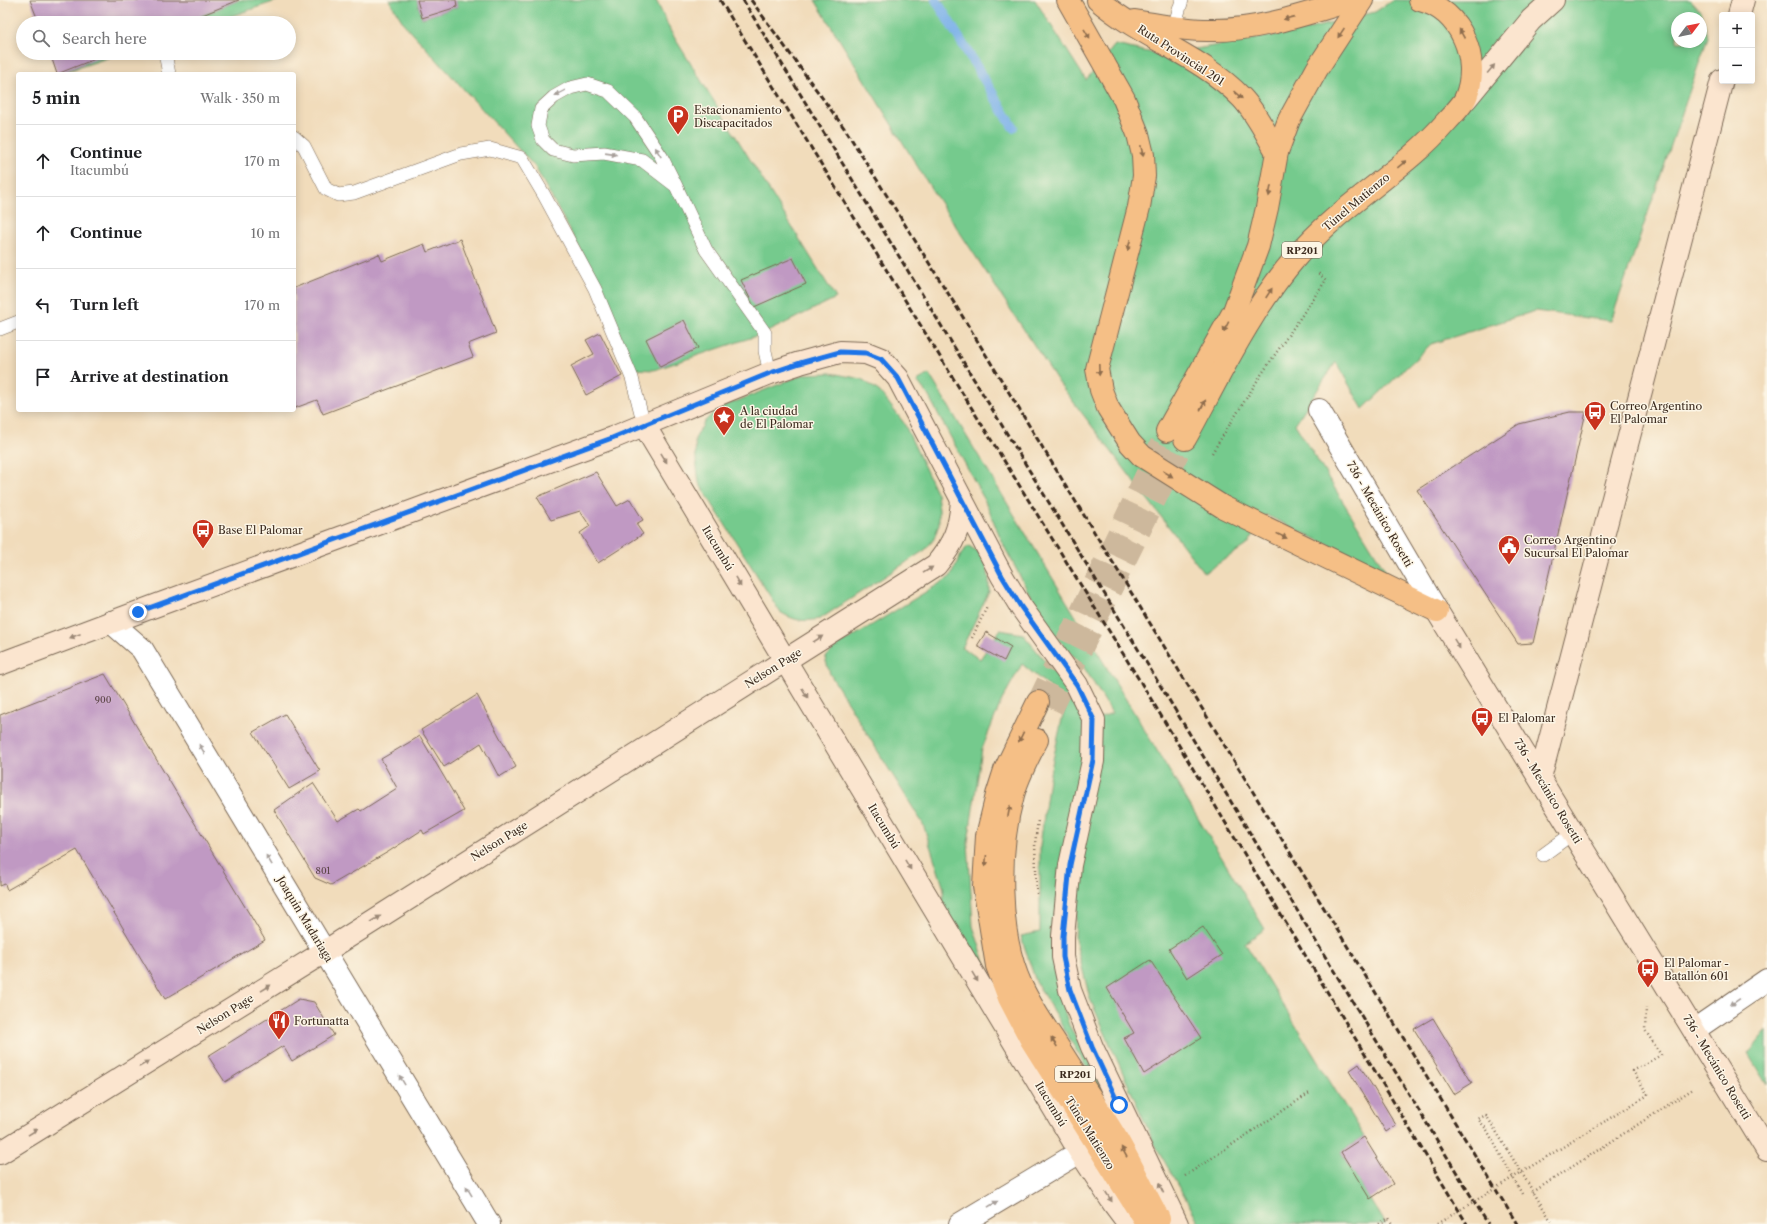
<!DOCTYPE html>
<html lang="en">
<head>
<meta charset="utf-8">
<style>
  body { margin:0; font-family:"Libre Caslon Text",serif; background:#f6f6f6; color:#202124 }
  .controls { position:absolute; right:12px; top:12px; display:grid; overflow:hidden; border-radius:4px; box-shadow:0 2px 10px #0003 }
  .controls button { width:36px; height:36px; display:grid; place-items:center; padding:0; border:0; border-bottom:1px solid #e0e0e0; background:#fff; color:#202124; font:20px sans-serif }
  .compass { position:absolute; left:1671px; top:12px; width:36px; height:36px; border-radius:50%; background:#fff; box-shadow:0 2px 10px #0003; rotate:58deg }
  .stop { position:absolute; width:12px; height:12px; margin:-9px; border:3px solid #1a73e8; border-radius:50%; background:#fff }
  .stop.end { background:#1a73e8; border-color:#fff; box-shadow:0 1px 4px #0008 }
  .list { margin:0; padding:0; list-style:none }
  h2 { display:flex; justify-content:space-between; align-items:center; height:52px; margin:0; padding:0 16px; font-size:17px }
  h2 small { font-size:13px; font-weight:400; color:#757577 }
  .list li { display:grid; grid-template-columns:26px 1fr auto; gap:12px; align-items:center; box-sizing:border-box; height:72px; padding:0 16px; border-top:1px solid #e0e0e0 }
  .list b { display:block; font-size:15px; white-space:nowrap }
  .list p { margin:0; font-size:13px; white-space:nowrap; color:#757577 }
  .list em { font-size:13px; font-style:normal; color:#757577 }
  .icon { flex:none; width:22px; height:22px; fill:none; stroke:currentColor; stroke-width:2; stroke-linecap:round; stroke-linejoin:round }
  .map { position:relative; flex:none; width:1767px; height:1224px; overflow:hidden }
  .search { position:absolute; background:#fff; box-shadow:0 2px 10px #0003; left:16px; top:16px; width:280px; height:44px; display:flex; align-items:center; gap:10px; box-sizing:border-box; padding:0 14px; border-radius:22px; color:#757577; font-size:15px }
  .panel { position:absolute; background:#fff; box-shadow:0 2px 10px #0003; left:16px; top:72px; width:280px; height:340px; border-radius:4px }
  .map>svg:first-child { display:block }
  .green { fill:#75ca8d; stroke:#587a56; fill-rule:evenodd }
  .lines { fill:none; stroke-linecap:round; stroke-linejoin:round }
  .stream { stroke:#7ab1e9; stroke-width:10 }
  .building { fill:#c099c3 }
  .primary-tunnel { stroke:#cdb89c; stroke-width:22; stroke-dasharray:22 11; stroke-linecap:butt }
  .lane-casing { stroke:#7b6855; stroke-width:14 }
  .street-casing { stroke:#7b6855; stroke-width:24 }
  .secondary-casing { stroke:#7b6855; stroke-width:24 }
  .primary-casing { stroke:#7b6855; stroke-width:24 }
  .path { stroke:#7b6855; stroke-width:2.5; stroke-dasharray:1 3; stroke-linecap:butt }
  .lane { stroke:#fff; stroke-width:13 }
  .street { stroke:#fff; stroke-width:22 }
  .secondary { stroke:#fbe5cf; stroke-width:22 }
  .primary { stroke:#f5bf86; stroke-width:22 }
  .rail { stroke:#3b2a1e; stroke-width:3; stroke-dasharray:6 3; stroke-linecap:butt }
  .path-bridge { stroke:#7b6855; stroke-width:2.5; stroke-dasharray:1 3; stroke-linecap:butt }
  .oneway { fill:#8f6d4d }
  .oneway2 { fill:#9b8876 }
  .oneway3 { fill:#a79f9a }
  .route { stroke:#1a73e8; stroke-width:5 }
  .labels { text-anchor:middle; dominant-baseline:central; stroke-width:3; stroke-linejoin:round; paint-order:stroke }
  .number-label { font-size:9px; fill:#5c4647 }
  .shield { fill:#fcf5e5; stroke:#75675a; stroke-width:1 }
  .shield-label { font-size:10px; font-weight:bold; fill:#3b2a1e }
  .street-label { font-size:11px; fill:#3b2a1e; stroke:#fcf5e5 }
  .poi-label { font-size:11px; fill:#3b2a1e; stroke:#fcf5e5; text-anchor:start }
</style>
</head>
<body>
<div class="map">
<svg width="1767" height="1224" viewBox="0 0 1767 1224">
  <rect width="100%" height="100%" fill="#fcf5e5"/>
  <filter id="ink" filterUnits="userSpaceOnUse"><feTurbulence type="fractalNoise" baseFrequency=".025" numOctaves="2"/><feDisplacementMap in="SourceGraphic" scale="8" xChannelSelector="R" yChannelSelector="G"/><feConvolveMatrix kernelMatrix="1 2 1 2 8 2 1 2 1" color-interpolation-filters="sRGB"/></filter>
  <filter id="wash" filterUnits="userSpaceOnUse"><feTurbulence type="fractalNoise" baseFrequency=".012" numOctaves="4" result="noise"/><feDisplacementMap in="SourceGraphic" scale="16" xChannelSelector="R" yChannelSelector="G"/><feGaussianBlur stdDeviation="0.9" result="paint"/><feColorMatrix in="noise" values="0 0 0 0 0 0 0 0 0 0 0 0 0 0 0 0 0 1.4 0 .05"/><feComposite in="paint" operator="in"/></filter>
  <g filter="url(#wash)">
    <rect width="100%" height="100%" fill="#f1dcbb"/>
    <g class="green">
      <polygon points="239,0 279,0 211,23 183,23"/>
      <polygon points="389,0 417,0 422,18 457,7 456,0 656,0 671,32 836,298 765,333 654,370 632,369 603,291 535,167 404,24"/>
      <path d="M815,0H1035L1086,80L1115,45L1162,55L1305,30L1375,12L1393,0H1690L1702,13L1708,37L1611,321L1535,311L1431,344L1363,409L1336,362L1295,424L1387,573L1266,515L1248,544L1204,573L1059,383L932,190ZM1677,18H1701V42H1677Z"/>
      <polygon points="110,53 122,53 59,74"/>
      <path d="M831,373L862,379L880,392L904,423L937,494L939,510V524L934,539L925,550L820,619C802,622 795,621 780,612L699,483L696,461L695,439L705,421L717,409L805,374Z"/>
      <polygon points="929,374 1265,929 1245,943 1364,1137 1341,1152 1386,1224 1200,1224 1154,1143 1090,999 1075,939 1078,869 1094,720 1112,713 1085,669 1057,638 1031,597 1004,546 984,499 928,395 917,381"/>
      <path d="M969,546L978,552L986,564L989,578V592L962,648L980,659L1000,630L1023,634C1041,657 1070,687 1080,713C1087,730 1086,748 1086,765L1056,958L1059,994L1069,1025L1106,1090L1108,1104L1036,982L1021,936L1040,932V846L1049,778L1066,701L1022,664L1001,702L982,749L968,842L973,926L995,993L941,909L944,889L923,824L830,674L825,658L836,647L950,577L963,551Z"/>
      <polygon points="1767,1031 1767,1085 1748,1054"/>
    </g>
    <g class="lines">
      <polyline class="stream" points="936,0 1013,127"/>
    </g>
    <g id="blocks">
      <g class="building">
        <polygon points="30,0 239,0 183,23 39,23"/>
        <polygon points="417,0 456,0 457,7 422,18"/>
        <polygon points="50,53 110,53 57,74"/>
        <polygon points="460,239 496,333 468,344 473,357 323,414 317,400 295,408 294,288 379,254 382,261 424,244 427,252"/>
        <polygon points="793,258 806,284 754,307 741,280"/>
        <polygon points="684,320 698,348 660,367 646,339"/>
        <polygon points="600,333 622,376 586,395 571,366 594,354 586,340"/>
        <polygon points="1570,412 1586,412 1533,643 1518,644 1417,490 1519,424"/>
        <polygon points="596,472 617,506 630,499 643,520 636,524 643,534 598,563 580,533 590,526 580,511 551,520 537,497"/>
        <polygon points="986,632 1011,647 1004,661 977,646"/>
        <polygon points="105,674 265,940 165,999 77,850 7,890 5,884 0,886 0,715"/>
        <polygon points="477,695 516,767 499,777 481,743 444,767 421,730"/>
        <polygon points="285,714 320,771 289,789 253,732"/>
        <polygon points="420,736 464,811 424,834 422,830 388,852 331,885 315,878 274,810 313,783 338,821 359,809 361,811 397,788 381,759"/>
        <polygon points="1203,927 1222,955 1187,978 1169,949"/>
        <polygon points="1150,960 1201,1038 1144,1074 1124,1038 1134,1033 1107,988"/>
        <polygon points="299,999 314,1002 334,1035 292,1061 283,1046 225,1082 208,1056"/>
        <polygon points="1433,1018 1472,1083 1454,1094 1414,1029"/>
        <polygon points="1359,1064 1396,1125 1386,1132 1349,1071"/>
        <polygon points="1364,1137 1393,1184 1370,1199 1341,1152"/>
      </g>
    </g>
  </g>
  <g filter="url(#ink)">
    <use href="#blocks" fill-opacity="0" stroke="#7b6855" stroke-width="1"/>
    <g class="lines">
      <g class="primary-tunnel">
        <polyline points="1038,702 1167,431"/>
        <polyline points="1052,709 1185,439"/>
      </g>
      <g class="lane-casing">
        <g id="lane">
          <polyline points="1174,27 1182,0"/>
          <polyline points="165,53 169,74"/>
          <polyline points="294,137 304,146 326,189 338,195 354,193 461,154 490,149 522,158 544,195 595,289 632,378 644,425"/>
          <polyline points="676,186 642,160 604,153 573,155 553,150 543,140 538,126 541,109 554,97 570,88 587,84 608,91 635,117 661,156 676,186 706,250 765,333 765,351 770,373"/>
          <polyline points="0,329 18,322"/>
          <polyline points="1543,855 1573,833"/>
        </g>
      </g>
      <g class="street-casing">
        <g id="street">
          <polyline points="1319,410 1437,611"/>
          <polyline points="111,622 142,649 489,1224"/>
          <polyline points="1694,1030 1767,980"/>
          <polyline points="960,1224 1080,1152"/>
        </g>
      </g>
      <g class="secondary-casing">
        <g id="secondary">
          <polyline points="1739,15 1743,0"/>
          <polyline points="1466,99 1531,20 1553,0"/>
          <polyline points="644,425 1080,1152 1114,1204 1129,1224"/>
          <polyline points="1437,611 1767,1150"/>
          <polyline points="0,664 152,607 612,438 770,373 800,363 840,352 866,353 881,359 898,378 1002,576 1021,607 1077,685 1094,720 1093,761 1070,865 1063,936 1063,957 1070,990 1092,1047 1177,1224"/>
          <polyline points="1540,778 1722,80"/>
          <path d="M0,1153L324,952L936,565C954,543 960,529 962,500"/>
        </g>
      </g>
      <g class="primary-casing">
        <g id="primary">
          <polyline points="1068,0 1124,99 1138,134 1143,155 1144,176 1139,207 1097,369 1101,390 1108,408 1130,443 1142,456 1223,507 1437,611"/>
          <path d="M1098,0C1142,38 1202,56 1242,98C1257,114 1266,134 1277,152"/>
          <path d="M1135,21C1161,25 1187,31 1214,30C1261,30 1308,13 1353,0"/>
          <polyline points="1167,431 1234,311 1258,246 1267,208 1277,152 1289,120 1317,69 1362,0"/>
          <path d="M1185,439C1219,377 1250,310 1297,256C1341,204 1403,172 1447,121C1453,114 1463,105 1466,97C1481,59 1461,11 1420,0"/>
          <polyline points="1038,702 1005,770 997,795 987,836 984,886 997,966 1009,998 1031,1040 1147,1224"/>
          <path d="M1037,740C1028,758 1018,776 1013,795C998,849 997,933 1021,985C1030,1005 1043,1024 1055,1042C1074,1073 1095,1103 1114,1134C1130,1161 1144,1191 1159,1219"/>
        </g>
      </g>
      <g class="path">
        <polyline points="1212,453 1259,378 1326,280 1318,273"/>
        <polyline points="972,638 987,607"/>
        <polyline points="1037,894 1035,844 1038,820"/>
        <polyline points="1607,1120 1648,1095 1633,1071 1661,1055 1645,1030 1646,1008"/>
        <polyline points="1185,1176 1311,1092"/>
        <polyline points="1533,1192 1693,1089"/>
        <polyline points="1522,1194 1487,1130 1478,1119 1486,1115 1553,1224"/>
        <polyline points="1379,1224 1389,1218 1392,1224"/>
      </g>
      <use href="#lane" class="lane"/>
      <use href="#street" class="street"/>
      <use href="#secondary" class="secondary"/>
      <use href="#primary" class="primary"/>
      <g class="rail">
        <polyline points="720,0 1151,699 1467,1224"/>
        <polyline points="743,0 1488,1224"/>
        <polyline points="751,0 847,132 961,314 1517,1224"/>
      </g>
      <polyline class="path-bridge" points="1437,1224 1607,1120"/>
    </g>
    <defs><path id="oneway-solid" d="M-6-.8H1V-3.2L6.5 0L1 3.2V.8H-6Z"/></defs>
    <g class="oneway">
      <use href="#oneway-solid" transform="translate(1289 18) rotate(165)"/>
      <use href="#oneway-solid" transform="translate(1341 33) rotate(124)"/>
      <use href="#oneway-solid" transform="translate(1087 34) rotate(60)"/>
      <use href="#oneway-solid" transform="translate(1462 34) rotate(-119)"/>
      <use href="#oneway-solid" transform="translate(1238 95) rotate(42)"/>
      <use href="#oneway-solid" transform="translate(1142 151) rotate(78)"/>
      <use href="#oneway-solid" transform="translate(1402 164) rotate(-39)"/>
      <use href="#oneway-solid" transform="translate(1270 191) rotate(101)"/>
      <use href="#oneway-solid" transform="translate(1129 245) rotate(105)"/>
      <use href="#oneway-solid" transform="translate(1269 293) rotate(-57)"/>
      <use href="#oneway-solid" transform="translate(1226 327) rotate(117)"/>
      <use href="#oneway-solid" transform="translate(1099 370) rotate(88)"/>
      <use href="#oneway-solid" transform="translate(1203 405) rotate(-62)"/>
      <use href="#oneway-solid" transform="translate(1168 474) rotate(32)"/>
      <use href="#oneway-solid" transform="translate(1282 536) rotate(26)"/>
      <use href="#oneway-solid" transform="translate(1021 737) rotate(116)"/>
      <use href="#oneway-solid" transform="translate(1009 811) rotate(-79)"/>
      <use href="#oneway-solid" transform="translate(986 861) rotate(94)"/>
      <use href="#oneway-solid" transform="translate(1054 1042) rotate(-123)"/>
      <use href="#oneway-solid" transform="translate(1124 1152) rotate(-119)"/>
    </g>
    <g class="oneway2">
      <use href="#oneway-solid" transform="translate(1491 69) rotate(-50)"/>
      <use href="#oneway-solid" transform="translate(664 458) rotate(59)"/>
      <use href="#oneway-solid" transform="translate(928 570) rotate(-32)"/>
      <use href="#oneway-solid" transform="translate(738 582) rotate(59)"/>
      <use href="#oneway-solid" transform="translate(75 636) rotate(159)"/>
      <use href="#oneway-solid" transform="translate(818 639) rotate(-32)"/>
      <use href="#oneway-solid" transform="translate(1457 644) rotate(58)"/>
      <use href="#oneway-solid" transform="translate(805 693) rotate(59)"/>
      <use href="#oneway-solid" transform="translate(908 865) rotate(59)"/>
      <use href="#oneway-solid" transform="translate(376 919) rotate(-32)"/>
      <use href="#oneway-solid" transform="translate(975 977) rotate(59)"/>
      <use href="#oneway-solid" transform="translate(266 988) rotate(-32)"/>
      <use href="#oneway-solid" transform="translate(144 1064) rotate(-32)"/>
      <use href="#oneway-solid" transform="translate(33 1132) rotate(-32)"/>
      <use href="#oneway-solid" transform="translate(1161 1188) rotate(-116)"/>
      <use href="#oneway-solid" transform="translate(1109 1197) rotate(57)"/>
    </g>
    <g class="oneway3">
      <use href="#oneway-solid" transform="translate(560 93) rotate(152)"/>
      <use href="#oneway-solid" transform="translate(658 152) rotate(-122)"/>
      <use href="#oneway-solid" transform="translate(611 154) rotate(8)"/>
      <use href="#oneway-solid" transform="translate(202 749) rotate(-121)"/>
      <use href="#oneway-solid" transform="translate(269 860) rotate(-121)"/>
      <use href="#oneway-solid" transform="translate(1735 1002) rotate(145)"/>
      <use href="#oneway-solid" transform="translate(402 1080) rotate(-121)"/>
      <use href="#oneway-solid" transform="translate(469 1191) rotate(-121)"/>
      <use href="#oneway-solid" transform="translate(993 1204) rotate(-31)"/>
    </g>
  </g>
  <g class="lines" filter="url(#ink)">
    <polyline class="route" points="138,612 612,438 770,373 800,363 840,352 866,353 881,359 898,378 1002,576 1021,607 1077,685 1094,720 1093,760 1070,865 1063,936 1063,957 1070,990 1092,1047 1119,1105"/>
  </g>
  <defs>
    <g id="parking-pin" transform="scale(1.15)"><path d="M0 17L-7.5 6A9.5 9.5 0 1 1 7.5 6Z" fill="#c8321e" stroke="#fcf5e5"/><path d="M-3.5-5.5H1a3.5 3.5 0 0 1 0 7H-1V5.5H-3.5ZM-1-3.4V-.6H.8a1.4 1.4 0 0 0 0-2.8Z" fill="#fff"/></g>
    <g id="bus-pin" transform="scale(1.15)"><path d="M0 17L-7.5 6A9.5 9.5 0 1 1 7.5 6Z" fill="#c8321e" stroke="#fcf5e5"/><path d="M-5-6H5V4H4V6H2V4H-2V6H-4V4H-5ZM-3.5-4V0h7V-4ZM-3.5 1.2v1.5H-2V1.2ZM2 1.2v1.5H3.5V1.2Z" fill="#fff"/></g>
    <g id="sight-pin" transform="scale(1.15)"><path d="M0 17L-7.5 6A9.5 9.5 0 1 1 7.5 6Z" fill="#c8321e" stroke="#fcf5e5"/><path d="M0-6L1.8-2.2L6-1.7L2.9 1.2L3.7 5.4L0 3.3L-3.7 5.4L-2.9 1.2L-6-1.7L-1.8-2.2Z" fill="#fff"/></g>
    <g id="civic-pin" transform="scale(1.15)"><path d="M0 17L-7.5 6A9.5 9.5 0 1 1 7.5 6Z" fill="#c8321e" stroke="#fcf5e5"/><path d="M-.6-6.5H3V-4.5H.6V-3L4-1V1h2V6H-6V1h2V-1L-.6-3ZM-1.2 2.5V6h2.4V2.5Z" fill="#fff"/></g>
    <g id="restaurant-pin" transform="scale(1.15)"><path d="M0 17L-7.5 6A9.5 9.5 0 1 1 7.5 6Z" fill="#c8321e" stroke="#fcf5e5"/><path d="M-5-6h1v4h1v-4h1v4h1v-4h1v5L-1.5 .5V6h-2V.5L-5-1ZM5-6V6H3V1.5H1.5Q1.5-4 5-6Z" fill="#fff"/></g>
  </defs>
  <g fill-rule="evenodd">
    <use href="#parking-pin" x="678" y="116"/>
    <use href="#bus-pin" x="1595" y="412"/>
    <use href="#sight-pin" x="724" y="417"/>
    <use href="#bus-pin" x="203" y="530"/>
    <use href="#civic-pin" x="1509" y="546"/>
    <use href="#bus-pin" x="1482" y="718"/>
    <use href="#bus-pin" x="1648" y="969"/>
    <use href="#restaurant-pin" x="279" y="1021"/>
  </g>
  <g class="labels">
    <g class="number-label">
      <text x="103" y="699">900</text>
      <text x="323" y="870">801</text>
    </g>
    <g class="shield">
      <rect x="1282" y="242" width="40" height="16" rx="3"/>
      <rect x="1055" y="1066" width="40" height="16" rx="3"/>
    </g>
    <g class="shield-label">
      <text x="1302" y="250">RP201</text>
      <text x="1075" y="1074">RP201</text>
    </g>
    <g class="street-label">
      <text transform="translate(1181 55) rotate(33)">Ruta Provincial 201</text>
      <text transform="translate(1356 202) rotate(-40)">Túnel Matienzo</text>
      <text transform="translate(1380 514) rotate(60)">736 - Mecánico Rosetti</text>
      <text transform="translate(718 548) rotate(59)">Itacumbú</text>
      <text transform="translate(773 668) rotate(-32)">Nelson Page</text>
      <text transform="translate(1548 791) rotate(59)">736 - Mecánico Rosetti</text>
      <text transform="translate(884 826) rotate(59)">Itacumbú</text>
      <text transform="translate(499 841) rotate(-32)">Nelson Page</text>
      <text transform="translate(305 919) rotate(59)">Joaquín Madariaga</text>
      <text transform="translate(225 1014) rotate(-32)">Nelson Page</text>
      <text transform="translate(1717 1067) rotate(59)">736 - Mecánico Rosetti</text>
      <text transform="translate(1051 1104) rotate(59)">Itacumbú</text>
      <text transform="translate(1090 1133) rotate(58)">Túnel Matienzo</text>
    </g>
    <g class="poi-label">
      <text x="694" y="110">Estacionamiento<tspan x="694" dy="13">Discapacitados</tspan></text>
      <text x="1610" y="406">Correo Argentino<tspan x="1610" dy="13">El Palomar</tspan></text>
      <text x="740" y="411">A la ciudad<tspan x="740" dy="13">de El Palomar</tspan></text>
      <text x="218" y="530">Base El Palomar</text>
      <text x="1524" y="540">Correo Argentino<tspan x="1524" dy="13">Sucursal El Palomar</tspan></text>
      <text x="1498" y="718">El Palomar</text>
      <text x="1664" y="963">El Palomar -<tspan x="1664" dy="13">Batallón 601</tspan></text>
      <text x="294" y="1021">Fortunatta</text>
    </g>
  </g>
</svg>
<div class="controls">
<button>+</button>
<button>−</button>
</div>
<svg class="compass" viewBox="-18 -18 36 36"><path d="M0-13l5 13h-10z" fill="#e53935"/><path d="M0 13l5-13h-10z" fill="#757577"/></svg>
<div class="stop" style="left:1119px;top:1105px"></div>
<div class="stop end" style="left:138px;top:612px"></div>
<div class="search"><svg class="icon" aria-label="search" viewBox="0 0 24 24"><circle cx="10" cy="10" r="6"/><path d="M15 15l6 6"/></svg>Search here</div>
<section class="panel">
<h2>5 min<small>Walk · 350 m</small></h2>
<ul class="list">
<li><svg class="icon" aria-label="ahead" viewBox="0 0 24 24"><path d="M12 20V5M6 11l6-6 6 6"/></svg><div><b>Continue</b><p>Itacumbú</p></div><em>170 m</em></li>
<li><svg class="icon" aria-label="ahead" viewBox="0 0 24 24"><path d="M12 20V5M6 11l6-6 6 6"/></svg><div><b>Continue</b></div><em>10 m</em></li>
<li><svg class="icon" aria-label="left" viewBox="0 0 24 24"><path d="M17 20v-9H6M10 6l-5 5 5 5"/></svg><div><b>Turn left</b></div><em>170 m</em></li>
<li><svg class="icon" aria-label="arrive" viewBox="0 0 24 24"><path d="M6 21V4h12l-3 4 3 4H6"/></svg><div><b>Arrive at destination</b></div></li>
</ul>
</section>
</div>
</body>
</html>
